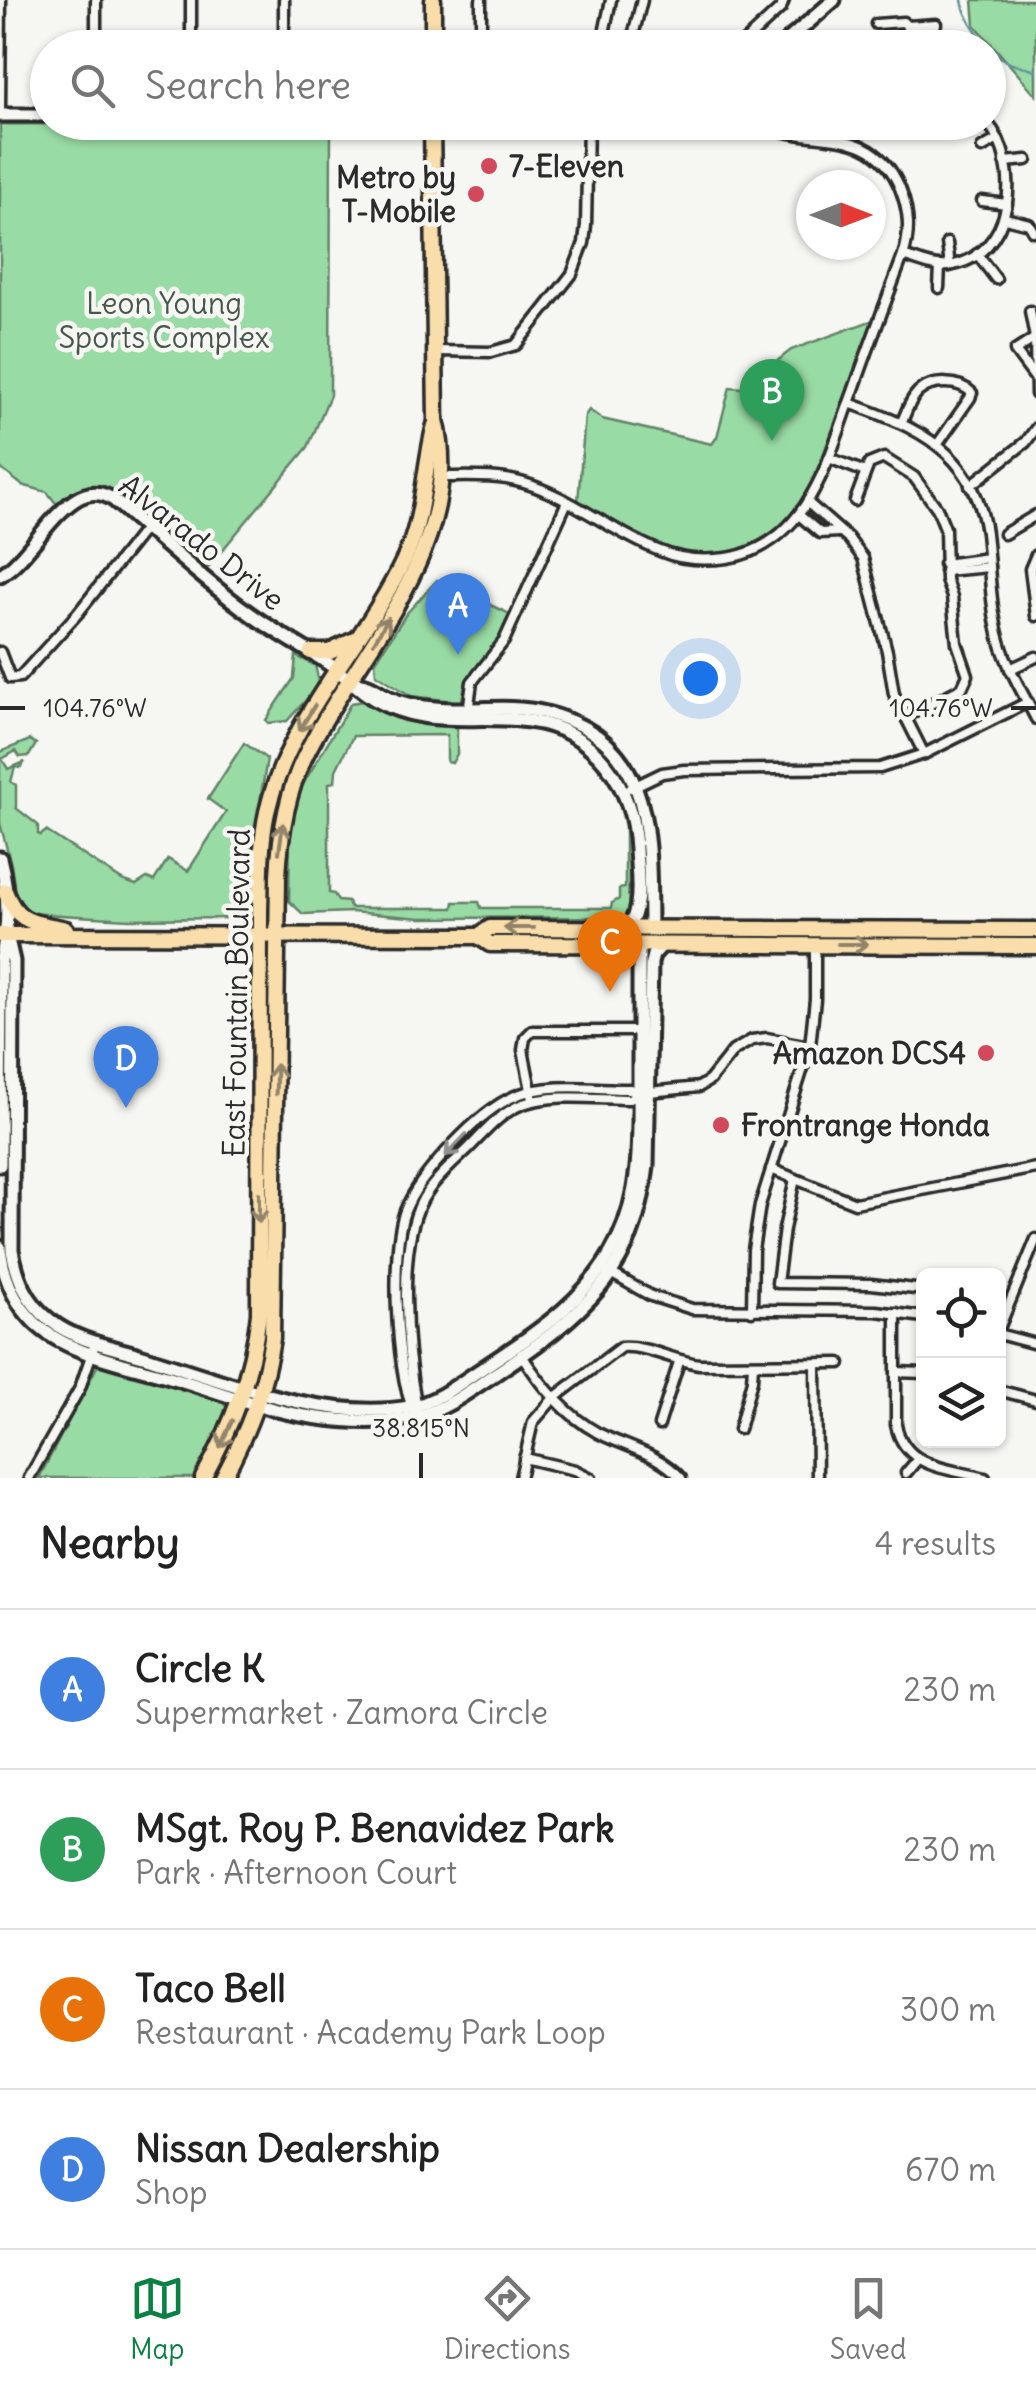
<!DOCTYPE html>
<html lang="en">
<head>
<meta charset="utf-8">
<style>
  body { margin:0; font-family:Delius,sans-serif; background:#f6f6f6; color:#222 }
  .controls { position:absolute; right:30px; bottom:30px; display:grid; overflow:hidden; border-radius:15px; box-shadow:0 2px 8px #0004 }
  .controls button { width:90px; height:90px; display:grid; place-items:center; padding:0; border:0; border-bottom:2px solid #e0e0e0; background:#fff; color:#222; font:50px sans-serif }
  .compass { position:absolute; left:796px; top:170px; width:90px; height:90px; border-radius:50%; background:#fff; box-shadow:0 2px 8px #0004; rotate:90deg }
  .you { position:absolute; left:700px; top:678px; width:35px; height:35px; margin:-25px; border:8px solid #fff; border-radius:50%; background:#1a73e8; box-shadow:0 0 0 15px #1a73e833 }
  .badge { display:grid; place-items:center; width:65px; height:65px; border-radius:50%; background:#0b8043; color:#fff; font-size:32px; font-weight:700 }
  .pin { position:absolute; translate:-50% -82px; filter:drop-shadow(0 2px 5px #0008) }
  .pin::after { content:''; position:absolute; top:52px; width:35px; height:30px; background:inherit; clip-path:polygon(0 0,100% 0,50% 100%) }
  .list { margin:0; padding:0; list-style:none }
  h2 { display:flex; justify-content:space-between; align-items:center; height:130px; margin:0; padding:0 40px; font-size:42px }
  h2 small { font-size:32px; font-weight:400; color:#767676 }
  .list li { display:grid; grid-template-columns:65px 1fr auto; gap:30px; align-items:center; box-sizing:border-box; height:160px; padding:0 40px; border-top:2px solid #e0e0e0 }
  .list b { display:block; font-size:38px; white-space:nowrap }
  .list p { margin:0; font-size:32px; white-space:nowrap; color:#767676 }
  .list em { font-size:32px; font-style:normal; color:#767676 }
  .icon { flex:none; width:55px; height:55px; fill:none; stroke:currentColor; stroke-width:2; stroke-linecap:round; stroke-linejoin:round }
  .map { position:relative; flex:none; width:1036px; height:1478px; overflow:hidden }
  .search { position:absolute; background:#fff; box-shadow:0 2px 8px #0004; left:30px; right:30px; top:30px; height:110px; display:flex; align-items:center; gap:25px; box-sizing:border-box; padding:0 35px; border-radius:55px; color:#767676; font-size:38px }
  .sheet { height:770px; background:#fff }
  nav { display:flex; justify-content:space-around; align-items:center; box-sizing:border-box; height:140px; border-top:2px solid #e0e0e0; background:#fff; font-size:28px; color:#767676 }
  nav a { display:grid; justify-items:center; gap:5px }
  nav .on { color:#0b8043 }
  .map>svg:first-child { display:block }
  .green { fill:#99dba5; stroke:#628368; stroke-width:2.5 }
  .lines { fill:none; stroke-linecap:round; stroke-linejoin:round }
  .stream { stroke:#64939c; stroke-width:2.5 }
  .street-casing { stroke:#2b2b2b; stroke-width:15 }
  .secondary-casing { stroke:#2b2b2b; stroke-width:19 }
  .highway-casing { stroke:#2b2b2b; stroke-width:21 }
  .street { stroke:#f6f6f2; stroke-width:8 }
  .secondary { stroke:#f6f6f2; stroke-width:11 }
  .highway { stroke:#f9deab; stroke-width:14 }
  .oneway { stroke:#92846b }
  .oneway2 { stroke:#90908e }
  .ticks { fill:none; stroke:#2b2b2b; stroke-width:4 }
  .poi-dot { fill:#d1495b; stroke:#f6f6f2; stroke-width:4 }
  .labels { text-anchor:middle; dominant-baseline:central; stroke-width:9; stroke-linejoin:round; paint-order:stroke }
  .poi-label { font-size:30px; font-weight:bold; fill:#2b2b2b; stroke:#f6f6f2; text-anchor:start }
  .park-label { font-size:30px; fill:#46574a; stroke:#f6f6f2 }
  .street-label { font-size:30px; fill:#2b2b2b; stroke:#f6f6f2 }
  .ticks-label { font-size:25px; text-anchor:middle; fill:#2b2b2b; stroke:#f6f6f2; stroke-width:9; stroke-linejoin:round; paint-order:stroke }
</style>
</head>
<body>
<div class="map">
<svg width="1036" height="1478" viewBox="0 0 1036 1478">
  <rect width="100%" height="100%" fill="#f6f6f2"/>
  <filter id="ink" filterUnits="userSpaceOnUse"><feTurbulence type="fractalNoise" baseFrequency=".01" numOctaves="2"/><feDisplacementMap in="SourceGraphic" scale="20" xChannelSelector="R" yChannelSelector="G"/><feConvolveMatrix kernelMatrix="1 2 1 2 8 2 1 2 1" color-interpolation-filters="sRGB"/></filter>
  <g filter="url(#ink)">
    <g class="green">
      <polygon points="973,0 1036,0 1036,95 975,25"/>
      <path d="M0,124L331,126L330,395L308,447L205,571L111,492C89,483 74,489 59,507L47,492L22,485L0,468Z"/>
      <path d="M873,320L809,493C779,540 723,567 668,549C637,539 606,517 578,502L585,416L589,410L602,419L712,444L717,437L730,387L743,388L791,350Z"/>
      <path d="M437,580L510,614C505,625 501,636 495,645C482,665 463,677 462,702L411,696L376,674L375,662L406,614Z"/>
      <polygon points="296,656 315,665 318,678 323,681 287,721 268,723 266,720 294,678"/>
      <polygon points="363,701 403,721 457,728 457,754 452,763 447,762 447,735 353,736 336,770 335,782 329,783 329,893 334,894 338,901 348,902 350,908 453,908 454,902 479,902 481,908 611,908 612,903 619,899 619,889 625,888 625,827 630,827 628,917 421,918 351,912 303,914 289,901 290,828 299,791 351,703"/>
      <polygon points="30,740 36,744 29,756 20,757 16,751 2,759 8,769 25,762 20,768 15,767 11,782 16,785 16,808 38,825 38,834 41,835 46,831 122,880 136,885 147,878 154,881 168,859 188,871 226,812 208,799 244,743 267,759 256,825 252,909 228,918 129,919 27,913 16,900 11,864 0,823 0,752"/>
      <polygon points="100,1361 220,1400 231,1411 197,1478 39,1478"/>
    </g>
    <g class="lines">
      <path class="stream" d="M962,0C965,21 992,56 1012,64C1020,67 1028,66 1036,71"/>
      <g class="street-casing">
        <g id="street">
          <polyline points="481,0 481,48"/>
          <polyline points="876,24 903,22 907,26 907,48"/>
          <polyline points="907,26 936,24"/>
          <polyline points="96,48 96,0"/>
          <polyline points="191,48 191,0"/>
          <polyline points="284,48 284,0"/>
          <polyline points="601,48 611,0"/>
          <polyline points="630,48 642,0"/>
          <polyline points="738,48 781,8 784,0"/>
          <polyline points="0,111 1,0"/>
          <polyline points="982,148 998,139"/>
          <polyline points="1005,162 1027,160"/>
          <polyline points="982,201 1007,204"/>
          <polyline points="1005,218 1029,224 1033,231"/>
          <polyline points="947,243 950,266"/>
          <polyline points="977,254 996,279"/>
          <path d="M903,256C917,260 933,268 948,266C1014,257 1024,166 987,122"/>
          <polyline points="939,288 940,266"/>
          <polyline points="1030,311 1035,338 1036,394"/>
          <polyline points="436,351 491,352 516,345 572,274 584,243 586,225 588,122"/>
          <polyline points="1035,378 1015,351 1035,338"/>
          <path d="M849,403C917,427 975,452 986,533C990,569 990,607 1000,641C1008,669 1023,693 1036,719"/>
          <path d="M902,422C906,412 910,400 918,392C932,380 959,380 972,393L970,398L937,445"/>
          <polyline points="829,458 865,472"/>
          <path d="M440,477C468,477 497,475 524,483C572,497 613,533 660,551C681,560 704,561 727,558C808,546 829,457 853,392C869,346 886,301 903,256C911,232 909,211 900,188C871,118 807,150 760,122"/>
          <polyline points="970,486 1026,442 1036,428"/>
          <polyline points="855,501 869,464 884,458 914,477 937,508 945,528 946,580 952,597 957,643 968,675 962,688 905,717"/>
          <polyline points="808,503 848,538 863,558 887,651 894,694 924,754"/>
          <polyline points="799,515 820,533 839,532"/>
          <polyline points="1004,534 1036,515"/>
          <polyline points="1036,555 1030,569 1036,616"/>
          <polyline points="944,564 988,558"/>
          <polyline points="945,571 989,567"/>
          <polyline points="0,652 10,678 20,677 78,613 146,527"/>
          <polyline points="1010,669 1036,657"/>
          <polyline points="468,712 472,682 504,641 567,502"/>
          <polyline points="631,788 662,773 684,770 880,768 924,754 1028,702"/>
          <polyline points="532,1095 523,1050 525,1038 532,1031 639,1031"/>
          <polyline points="771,1169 855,1203 1036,1168"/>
          <polyline points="795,1179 784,1229 777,1283 871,1284 924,1290"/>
          <polyline points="607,1271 651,1296 692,1309 876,1311 924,1317"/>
          <polyline points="752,1311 753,1250 760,1205 810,1046 815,999 815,944"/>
          <path d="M896,1313V1425C905,1469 949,1468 985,1478"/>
          <polyline points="998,1331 1036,1239"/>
          <polyline points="998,1334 1036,1344"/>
          <path d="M521,1354C541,1385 565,1415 598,1433C628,1448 658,1453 681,1478"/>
          <polyline points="816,1365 817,1478"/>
          <polyline points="896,1372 924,1373"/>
          <polyline points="998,1390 1036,1400"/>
          <path d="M417,1409C407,1356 394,1236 428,1191C439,1175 456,1161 470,1147C486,1131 501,1112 523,1104C555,1093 596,1099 630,1099L639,1093"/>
          <path d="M413,1410C396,1372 390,1250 405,1211C419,1175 479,1111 515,1096C550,1082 594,1089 630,1089L639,1093L699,1087L710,1080L733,1051L752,1040L767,1038L810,1046"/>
          <polyline points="659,1425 679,1362"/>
          <polyline points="739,1429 752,1380 753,1365"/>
          <polyline points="524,1458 575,1470 591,1478"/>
          <polyline points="906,1473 917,1460"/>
          <polyline points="29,1478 80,1388 96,1341"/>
          <path d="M520,1478L533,1422L554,1398L621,1347C646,1345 674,1361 699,1364L840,1363"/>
        </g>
      </g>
      <g class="secondary-casing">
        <g id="secondary">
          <polyline points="779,48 834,0"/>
          <polyline points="0,115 48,115"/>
          <path d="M0,575C36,556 71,467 115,501C159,539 202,579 249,613C274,631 301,646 326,662C343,673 357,689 374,699C428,730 472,713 529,721C596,730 633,786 636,849C637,873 644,910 626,929"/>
          <path d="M356,683C370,684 378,692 390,698C404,705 419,707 435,708C470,712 507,704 542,712C656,738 649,835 650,928"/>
          <path d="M0,858C9,892 9,926 1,960L0,1165"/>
          <path d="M7,935L13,961L12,1250C17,1278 27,1303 51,1321C76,1341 113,1347 143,1356C224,1381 324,1422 410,1407C437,1402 460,1383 483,1368C537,1332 590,1299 618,1239C642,1189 639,1136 639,1082C639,1036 639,991 639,945"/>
          <path d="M0,1247C3,1276 13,1301 34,1322C67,1355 129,1364 173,1378C219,1392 265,1410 312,1417C346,1422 385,1424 418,1416C448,1409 473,1388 498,1372C582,1315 635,1274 647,1166L651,963L653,955L663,944"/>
        </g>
      </g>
      <g class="highway-casing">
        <g id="highway">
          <polyline points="433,48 433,0"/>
          <polyline points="311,652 330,652 352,641"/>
          <path d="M5,891C18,925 34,922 66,929"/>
          <polyline points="0,935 478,936 490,928 1036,930"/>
          <polyline points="478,936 490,944 1036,946"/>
          <path d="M203,1478C232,1426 252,1374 259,1314L260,910C261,877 260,844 267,812C289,716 364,645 405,558C425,515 423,470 435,425"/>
          <path d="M223,1478C247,1433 265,1389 272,1338L278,876C280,835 286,795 304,758C355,652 467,548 436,420L432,122"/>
        </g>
      </g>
      <use href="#street" class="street"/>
      <use href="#secondary" class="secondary"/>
      <use href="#highway" class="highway"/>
    </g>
    <defs><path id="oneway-shaft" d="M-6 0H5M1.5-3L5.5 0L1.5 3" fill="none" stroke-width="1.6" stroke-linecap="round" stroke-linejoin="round" transform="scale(2.5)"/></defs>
    <g class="oneway">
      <use href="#oneway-shaft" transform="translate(381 630) rotate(-60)"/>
      <use href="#oneway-shaft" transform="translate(307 718) rotate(121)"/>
      <use href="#oneway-shaft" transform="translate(281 838) rotate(-82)"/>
      <use href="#oneway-shaft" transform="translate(519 928) rotate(-180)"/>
      <use href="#oneway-shaft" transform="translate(853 944)"/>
      <use href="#oneway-shaft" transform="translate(276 1079) rotate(-89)"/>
      <use href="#oneway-shaft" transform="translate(259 1208) rotate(90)"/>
      <use href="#oneway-shaft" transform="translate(226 1434) rotate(115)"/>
    </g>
    <use class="oneway2" href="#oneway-shaft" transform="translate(456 1145) rotate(134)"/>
  </g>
  <path class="ticks" d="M0,708H25M1011,708H1036M421,1453V1478"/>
  <g class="poi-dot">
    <circle cx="489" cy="166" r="10"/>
    <circle cx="476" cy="194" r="10"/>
    <circle cx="986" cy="1053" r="10"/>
    <circle cx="721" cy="1125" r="10"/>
  </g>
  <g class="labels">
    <g class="poi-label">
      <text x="509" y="166">7-Eleven</text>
      <text x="456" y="177" text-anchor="end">Metro by<tspan x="456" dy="34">T-Mobile</tspan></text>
      <text x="966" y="1053" text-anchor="end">Amazon DCS4</text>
      <text x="741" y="1125">Frontrange Honda</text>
    </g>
    <g class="park-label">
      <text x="164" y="303">Leon Young<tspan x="164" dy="34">Sports Complex</tspan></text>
    </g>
    <g class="street-label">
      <text transform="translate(202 542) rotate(38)">Alvarado Drive</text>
      <text transform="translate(236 993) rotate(-89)">East Fountain Boulevard</text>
    </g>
  </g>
  <g class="ticks-label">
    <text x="941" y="717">104.76°W</text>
    <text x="95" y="717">104.76°W</text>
    <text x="421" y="1437">38.815°N</text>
  </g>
</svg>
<div class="controls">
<button><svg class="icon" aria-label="locate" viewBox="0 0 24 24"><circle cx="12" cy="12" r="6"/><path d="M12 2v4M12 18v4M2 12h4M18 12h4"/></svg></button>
<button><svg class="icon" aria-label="layers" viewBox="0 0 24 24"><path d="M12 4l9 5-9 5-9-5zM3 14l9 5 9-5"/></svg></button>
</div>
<svg class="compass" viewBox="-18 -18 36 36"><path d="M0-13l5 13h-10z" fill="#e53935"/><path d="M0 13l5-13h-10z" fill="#767676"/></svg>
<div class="you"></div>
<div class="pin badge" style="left:458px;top:655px;background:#3f7fe0">A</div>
<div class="pin badge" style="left:772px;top:441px;background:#2e9e5b">B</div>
<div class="pin badge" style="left:610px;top:992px;background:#e8710a">C</div>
<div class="pin badge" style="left:126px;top:1108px;background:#3f7fe0">D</div>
<div class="search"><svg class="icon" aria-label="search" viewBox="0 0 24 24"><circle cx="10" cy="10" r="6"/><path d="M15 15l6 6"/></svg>Search here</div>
</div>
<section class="sheet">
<h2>Nearby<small>4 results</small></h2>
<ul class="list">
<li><span class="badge" style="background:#3f7fe0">A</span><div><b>Circle K</b><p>Supermarket · Zamora Circle</p></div><em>230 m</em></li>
<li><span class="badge" style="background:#2e9e5b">B</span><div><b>MSgt. Roy P. Benavidez Park</b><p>Park · Afternoon Court</p></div><em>230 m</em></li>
<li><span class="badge" style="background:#e8710a">C</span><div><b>Taco Bell</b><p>Restaurant · Academy Park Loop</p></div><em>300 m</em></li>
<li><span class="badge" style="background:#3f7fe0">D</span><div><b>Nissan Dealership</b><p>Shop</p></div><em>670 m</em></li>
</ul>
</section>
<nav>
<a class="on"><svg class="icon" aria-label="map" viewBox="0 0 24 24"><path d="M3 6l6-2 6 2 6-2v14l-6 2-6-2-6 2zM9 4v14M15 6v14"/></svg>Map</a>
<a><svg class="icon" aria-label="directions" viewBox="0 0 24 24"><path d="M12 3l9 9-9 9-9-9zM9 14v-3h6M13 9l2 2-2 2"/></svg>Directions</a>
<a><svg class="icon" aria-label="saved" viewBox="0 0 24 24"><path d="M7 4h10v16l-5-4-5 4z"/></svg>Saved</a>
</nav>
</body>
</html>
